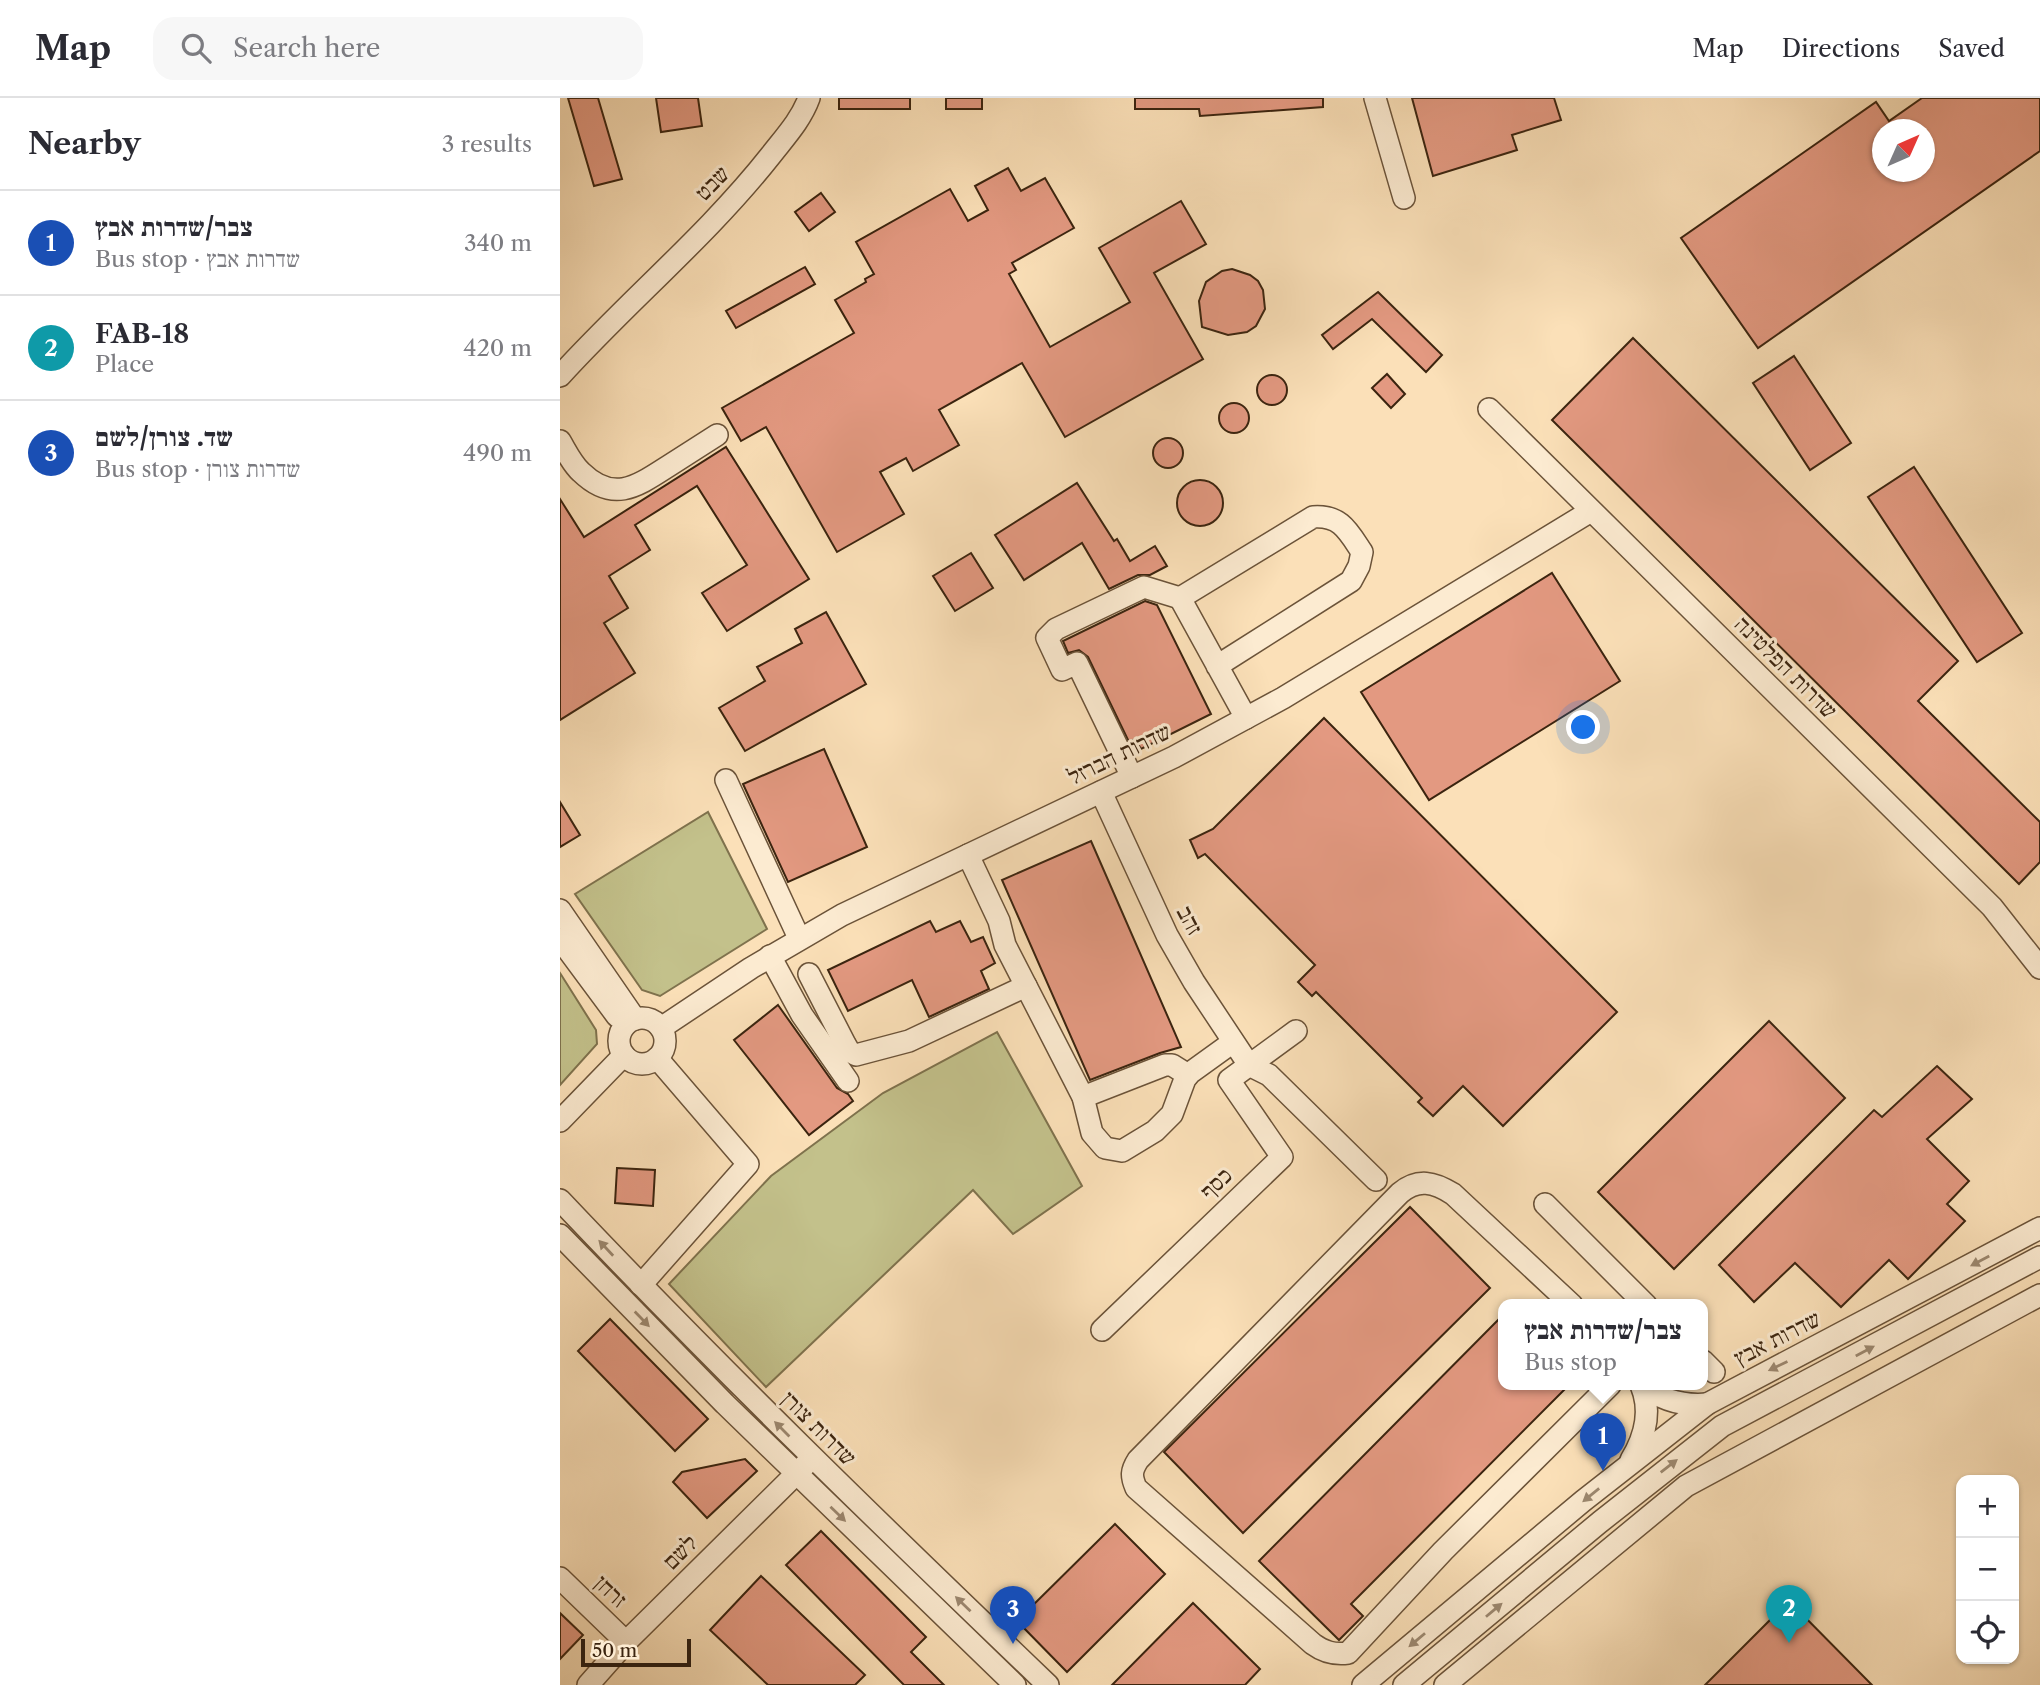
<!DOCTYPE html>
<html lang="en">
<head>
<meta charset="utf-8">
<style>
  body { margin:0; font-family:"Libre Caslon Text","Frank Ruhl Libre",serif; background:#f7f7f7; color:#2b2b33 }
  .controls { position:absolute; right:21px; bottom:21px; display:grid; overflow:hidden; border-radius:14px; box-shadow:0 2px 5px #0004 }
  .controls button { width:63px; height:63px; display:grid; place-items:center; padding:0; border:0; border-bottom:2px solid #e1e1e2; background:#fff; color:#2b2b33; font:35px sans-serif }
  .compass { position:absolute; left:1312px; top:21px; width:63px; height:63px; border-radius:50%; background:#fff; box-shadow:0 2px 5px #0004; rotate:45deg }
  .scale { position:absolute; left:21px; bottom:18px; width:110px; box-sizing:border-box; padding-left:7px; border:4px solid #3b240f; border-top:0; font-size:19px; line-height:24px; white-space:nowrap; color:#3b240f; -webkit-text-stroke:5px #fcebd1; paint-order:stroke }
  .you { position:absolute; left:1024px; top:630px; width:24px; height:24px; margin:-18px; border:5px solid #fff; border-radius:50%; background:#1a73e8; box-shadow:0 0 0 10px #1a73e833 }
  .badge { display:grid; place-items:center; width:46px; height:46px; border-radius:50%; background:#ea580c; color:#fff; font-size:23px; font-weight:700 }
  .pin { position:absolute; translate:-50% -58px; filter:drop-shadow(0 2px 4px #0008) }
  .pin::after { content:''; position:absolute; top:37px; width:24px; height:21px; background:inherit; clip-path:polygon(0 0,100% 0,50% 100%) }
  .popup { position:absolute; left:938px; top:1201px; width:210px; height:91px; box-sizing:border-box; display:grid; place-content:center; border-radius:14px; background:#fff; filter:drop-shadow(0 2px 5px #0005); font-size:23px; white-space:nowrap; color:#7c7c81 }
  .popup b { font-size:26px; color:#2b2b33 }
  .popup::after { content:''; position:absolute; left:50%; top:100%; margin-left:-14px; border:14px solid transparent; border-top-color:#fff }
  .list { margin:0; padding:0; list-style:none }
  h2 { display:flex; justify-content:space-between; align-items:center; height:91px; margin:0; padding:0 28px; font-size:30px }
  h2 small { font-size:23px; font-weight:400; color:#7c7c81 }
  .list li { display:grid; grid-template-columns:46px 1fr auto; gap:21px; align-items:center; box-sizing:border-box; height:105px; padding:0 28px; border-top:2px solid #e1e1e2 }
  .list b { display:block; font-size:26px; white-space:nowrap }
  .list p { margin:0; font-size:23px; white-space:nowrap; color:#7c7c81 }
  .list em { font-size:23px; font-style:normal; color:#7c7c81 }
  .icon { flex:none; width:38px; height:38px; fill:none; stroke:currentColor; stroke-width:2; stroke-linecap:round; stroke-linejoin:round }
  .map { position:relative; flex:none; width:1480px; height:1587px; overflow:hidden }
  header { display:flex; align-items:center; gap:42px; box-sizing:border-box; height:98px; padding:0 35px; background:#fff; border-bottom:2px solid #e1e1e2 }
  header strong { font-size:33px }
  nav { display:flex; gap:38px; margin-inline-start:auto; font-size:24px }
  .search { width:490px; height:63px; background:#f7f7f7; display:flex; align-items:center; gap:18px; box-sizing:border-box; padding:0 24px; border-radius:21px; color:#7c7c81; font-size:26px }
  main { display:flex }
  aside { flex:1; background:#fff }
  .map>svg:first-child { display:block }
  .green { fill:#c3c18b; stroke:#7f724d; stroke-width:2 }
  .building { fill:#e39981; stroke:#3b240f; stroke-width:2; fill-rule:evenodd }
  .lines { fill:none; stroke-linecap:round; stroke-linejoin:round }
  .minor-casing { stroke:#6b5339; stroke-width:24 }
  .minor { stroke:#fcebd1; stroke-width:21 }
  .oneway { fill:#9c8870 }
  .labels { text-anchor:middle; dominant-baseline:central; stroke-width:6; stroke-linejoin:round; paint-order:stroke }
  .street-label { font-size:23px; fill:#3b240f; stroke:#fcebd1 }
</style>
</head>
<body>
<header>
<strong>Map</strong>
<div class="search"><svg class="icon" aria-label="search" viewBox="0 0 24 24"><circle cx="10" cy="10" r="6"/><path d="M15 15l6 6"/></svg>Search here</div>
<nav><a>Map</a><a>Directions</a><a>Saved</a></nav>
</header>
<main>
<aside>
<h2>Nearby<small>3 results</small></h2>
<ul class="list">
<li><span class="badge" style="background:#1a4fb4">1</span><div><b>צבר/שדרות אבץ</b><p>Bus stop · שדרות אבץ</p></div><em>340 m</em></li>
<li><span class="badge" style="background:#0f9aa8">2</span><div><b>FAB-18</b><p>Place</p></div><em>420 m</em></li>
<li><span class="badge" style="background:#1a4fb4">3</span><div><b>שד. צורן/לשם</b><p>Bus stop · שדרות צורן</p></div><em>490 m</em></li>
</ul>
</aside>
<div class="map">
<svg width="1480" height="1587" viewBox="0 0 1480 1587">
  <rect width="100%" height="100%" fill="#fbe0b8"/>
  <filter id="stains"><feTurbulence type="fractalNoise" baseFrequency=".00286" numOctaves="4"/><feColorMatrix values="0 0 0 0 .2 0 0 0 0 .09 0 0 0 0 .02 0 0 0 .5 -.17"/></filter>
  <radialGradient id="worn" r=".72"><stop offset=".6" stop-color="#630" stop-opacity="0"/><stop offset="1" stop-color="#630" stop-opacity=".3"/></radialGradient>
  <g class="green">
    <polygon points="148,714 207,831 100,898 82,892 15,796"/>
    <polygon points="0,875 36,932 37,946 0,987"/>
    <polygon points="437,934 522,1088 453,1136 413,1092 206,1289 109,1186 211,1078 323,995"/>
  </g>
  <g class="building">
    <polygon points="8,0 38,0 62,81 34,88"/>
    <polygon points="96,0 138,0 142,28 101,34"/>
    <rect x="279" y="0" width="71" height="11"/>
    <rect x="386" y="0" width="36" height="11"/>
    <polygon points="575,0 763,0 763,9 640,18 639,11 575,11"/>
    <polygon points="852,0 994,0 1001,22 952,37 957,52 873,78"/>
    <path d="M1362,0H1480V53L1198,250L1121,140L1316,4L1329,23ZM1322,32H1364V74H1322Z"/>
    <polygon points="448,70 461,93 485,80 514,130 452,165 456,172 449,176 490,249 570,204 539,150 621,103 646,146 594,175 643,261 505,339 462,265 379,312 399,347 353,373 346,360 320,374 344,416 277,454 206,329 181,343 162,310 294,235 275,202 306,184 305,181 314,176 296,144 390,91 408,123 428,112 415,88"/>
    <polygon points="261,95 275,114 249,133 235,114"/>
    <polygon points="245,169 255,186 176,230 166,213"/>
    <polygon points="672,171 690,177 698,183 703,192 705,211 696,228 687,234 668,237 642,229 639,203 646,184 662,173"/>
    <polygon points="818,194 882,257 866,274 812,221 773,251 762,237"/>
    <polygon points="1073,240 1398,563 1358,603 1480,724 1480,764 1459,786 992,322"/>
    <polygon points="1234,258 1291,345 1250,372 1193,285"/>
    <polygon points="827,276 845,296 831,310 812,290"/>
    <circle cx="712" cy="292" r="15"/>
    <circle cx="674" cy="320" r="15"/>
    <circle cx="608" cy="355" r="15"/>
    <polygon points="166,349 249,481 167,533 142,495 187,467 137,388 75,427 90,452 49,478 68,510 44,525 75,575 0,622 0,401 24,439"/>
    <polygon points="1354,369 1462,535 1417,564 1308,399"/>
    <circle cx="640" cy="405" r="23"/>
    <polygon points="517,385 554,443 557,441 570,463 595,448 607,468 590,477 578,477 549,491 522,445 464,482 435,437"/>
    <polygon points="411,455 433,490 395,513 373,478"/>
    <polygon points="992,475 1060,583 869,702 801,594"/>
    <polygon points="585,503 597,507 651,616 581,651 575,641 569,644 528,559 519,552 508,555 503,543"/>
    <polygon points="266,514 306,586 185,653 159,610 205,583 197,569 242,545 235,531"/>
    <polygon points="764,620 1057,914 943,1028 903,988 873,1018 858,1004 862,1000 756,894 752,898 738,884 755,867 645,756 638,760 630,742 653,731"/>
    <polygon points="264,651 307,749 228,784 183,686"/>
    <polygon points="0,704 20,737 0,749"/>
    <polygon points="531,743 621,949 600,955 530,982 442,782"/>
    <polygon points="370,823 376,834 400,823 411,844 423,839 435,865 421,873 429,891 369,919 352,882 288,913 268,872"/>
    <polygon points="218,907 277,990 288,996 293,1003 249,1037 174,942"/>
    <polygon points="1209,923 1285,1000 1114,1171 1038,1094"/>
    <polygon points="1377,968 1412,1001 1367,1041 1409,1083 1387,1106 1405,1123 1348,1181 1329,1162 1281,1209 1235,1165 1194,1204 1159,1167 1314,1012 1322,1019"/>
    <polygon points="57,1070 95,1072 93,1108 55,1105"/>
    <polygon points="850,1109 930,1190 683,1435 604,1354"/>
    <polygon points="943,1217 943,1287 1009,1287 791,1506 803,1518 779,1542 699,1463"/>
    <polygon points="50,1221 148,1321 115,1353 18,1253"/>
    <polygon points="185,1361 197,1373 147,1420 113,1384 122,1374"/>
    <polygon points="555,1426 605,1476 507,1574 457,1523"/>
    <polygon points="261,1433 366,1539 351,1554 384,1587 344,1587 226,1467"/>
    <polygon points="201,1478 305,1577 295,1587 208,1587 150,1532"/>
    <polygon points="1229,1503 1312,1587 1145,1587"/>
    <polygon points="633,1505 700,1571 685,1587 552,1587"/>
    <polygon points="0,1515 23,1537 0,1561"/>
  </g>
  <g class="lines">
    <g class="minor-casing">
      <g id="minor">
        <polyline points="815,0 844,100"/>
        <path d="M0,278C68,203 148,137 211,57C225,39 241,22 249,0"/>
        <polyline points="929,311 1432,809 1480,870"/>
        <path d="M0,343C6,353 12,366 21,374C53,405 76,389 107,369C124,358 140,348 157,337"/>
        <path d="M657,568L791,483L799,468L802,454C788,433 781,417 753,419L620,500L686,620"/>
        <polyline points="572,679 517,565 502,572 487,540 496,531 584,489 620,500"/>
        <polyline points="166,682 239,840"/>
        <polyline points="541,694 607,837 634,884 689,967 709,977 816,1082"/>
        <polyline points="408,757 439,823 445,847 523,999 532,1035 545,1050 562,1053 595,1033 612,1016 625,981 630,975 673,944"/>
        <polyline points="0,812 75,921"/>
        <polyline points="0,841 57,918"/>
        <polyline points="210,858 242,917 288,983"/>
        <polyline points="249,876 285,946 289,953 296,957 349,943 466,888"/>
        <circle cx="82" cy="943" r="23"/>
        <polyline points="101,930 191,870 282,817 614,659 723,600 1031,413"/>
        <polyline points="523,999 605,967 612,967 628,977"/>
        <polyline points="0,1023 64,957"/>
        <path d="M0,1102C158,1269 322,1428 488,1587"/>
        <polyline points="985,1106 1086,1207"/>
        <polyline points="0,1137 165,1306 455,1587"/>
        <polyline points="81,1187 188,1066 97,960"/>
        <path d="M1012,1207L893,1096C874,1084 858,1080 840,1095L578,1362C571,1373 571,1378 576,1390L753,1546C764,1554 774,1557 788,1555L883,1453L1050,1287"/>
        <polyline points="542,1232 722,1059 669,982 736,933"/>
        <polyline points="1143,1263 1154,1274"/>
        <path d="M1083,1287C1102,1303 1123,1308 1147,1306"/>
        <path d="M1071,1362C1085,1339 1092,1313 1081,1287"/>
        <polyline points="0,1480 66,1544"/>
        <polyline points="28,1587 66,1544 245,1367"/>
        <polyline points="803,1587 1023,1403 1147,1306 1480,1130"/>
        <polyline points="844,1587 1040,1424 1162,1328 1480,1159"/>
        <polyline points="885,1587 1126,1388 1480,1197"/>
      </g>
    </g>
    <use href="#minor" class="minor"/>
  </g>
  <defs><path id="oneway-solid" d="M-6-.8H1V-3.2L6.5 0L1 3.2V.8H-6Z" transform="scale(1.75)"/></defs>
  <g class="oneway">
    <use href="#oneway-solid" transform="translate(46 1150) rotate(-133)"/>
    <use href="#oneway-solid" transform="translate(1420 1163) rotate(152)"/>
    <use href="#oneway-solid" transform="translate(82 1221) rotate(46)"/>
    <use href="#oneway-solid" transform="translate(1305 1253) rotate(-28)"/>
    <use href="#oneway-solid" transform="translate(1218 1268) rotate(154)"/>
    <use href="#oneway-solid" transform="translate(222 1331) rotate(-135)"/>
    <use href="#oneway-solid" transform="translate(1109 1368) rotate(-38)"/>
    <use href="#oneway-solid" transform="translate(1031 1397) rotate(141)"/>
    <use href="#oneway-solid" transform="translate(278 1416) rotate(44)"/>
    <use href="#oneway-solid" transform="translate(403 1506) rotate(-136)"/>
    <use href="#oneway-solid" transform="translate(934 1512) rotate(-40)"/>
    <use href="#oneway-solid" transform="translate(857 1542) rotate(140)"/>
  </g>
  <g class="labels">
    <g class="street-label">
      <text transform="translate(152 85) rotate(-46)">שבט</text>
      <text transform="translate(1226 569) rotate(45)">שדרות הפלטינה</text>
      <text transform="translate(559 656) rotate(-26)">שדרות הברזל</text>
      <text transform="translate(630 822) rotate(62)">זהב</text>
      <text transform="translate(656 1085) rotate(-44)">כסף</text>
      <text transform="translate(1217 1240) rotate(-27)">שדרות אבץ</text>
      <text transform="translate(259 1330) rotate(45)">שדרות צורן</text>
      <text transform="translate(120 1454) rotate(-45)">לשם</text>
      <text transform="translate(51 1493) rotate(44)">זרחן</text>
    </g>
  </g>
  <rect width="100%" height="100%" filter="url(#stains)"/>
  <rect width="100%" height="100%" fill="url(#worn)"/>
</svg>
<div class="controls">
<button>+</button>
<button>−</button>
<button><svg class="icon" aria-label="locate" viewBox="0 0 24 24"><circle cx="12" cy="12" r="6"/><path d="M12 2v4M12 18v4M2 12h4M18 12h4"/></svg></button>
</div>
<svg class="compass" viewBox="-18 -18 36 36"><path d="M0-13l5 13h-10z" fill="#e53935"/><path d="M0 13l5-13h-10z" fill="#7c7c81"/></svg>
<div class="scale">50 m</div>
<div class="you"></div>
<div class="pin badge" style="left:1043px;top:1373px;background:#1a4fb4">1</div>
<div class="popup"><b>צבר/שדרות אבץ</b>Bus stop</div>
<div class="pin badge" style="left:1229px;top:1545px;background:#0f9aa8">2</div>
<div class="pin badge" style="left:453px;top:1546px;background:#1a4fb4">3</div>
</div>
</main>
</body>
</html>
